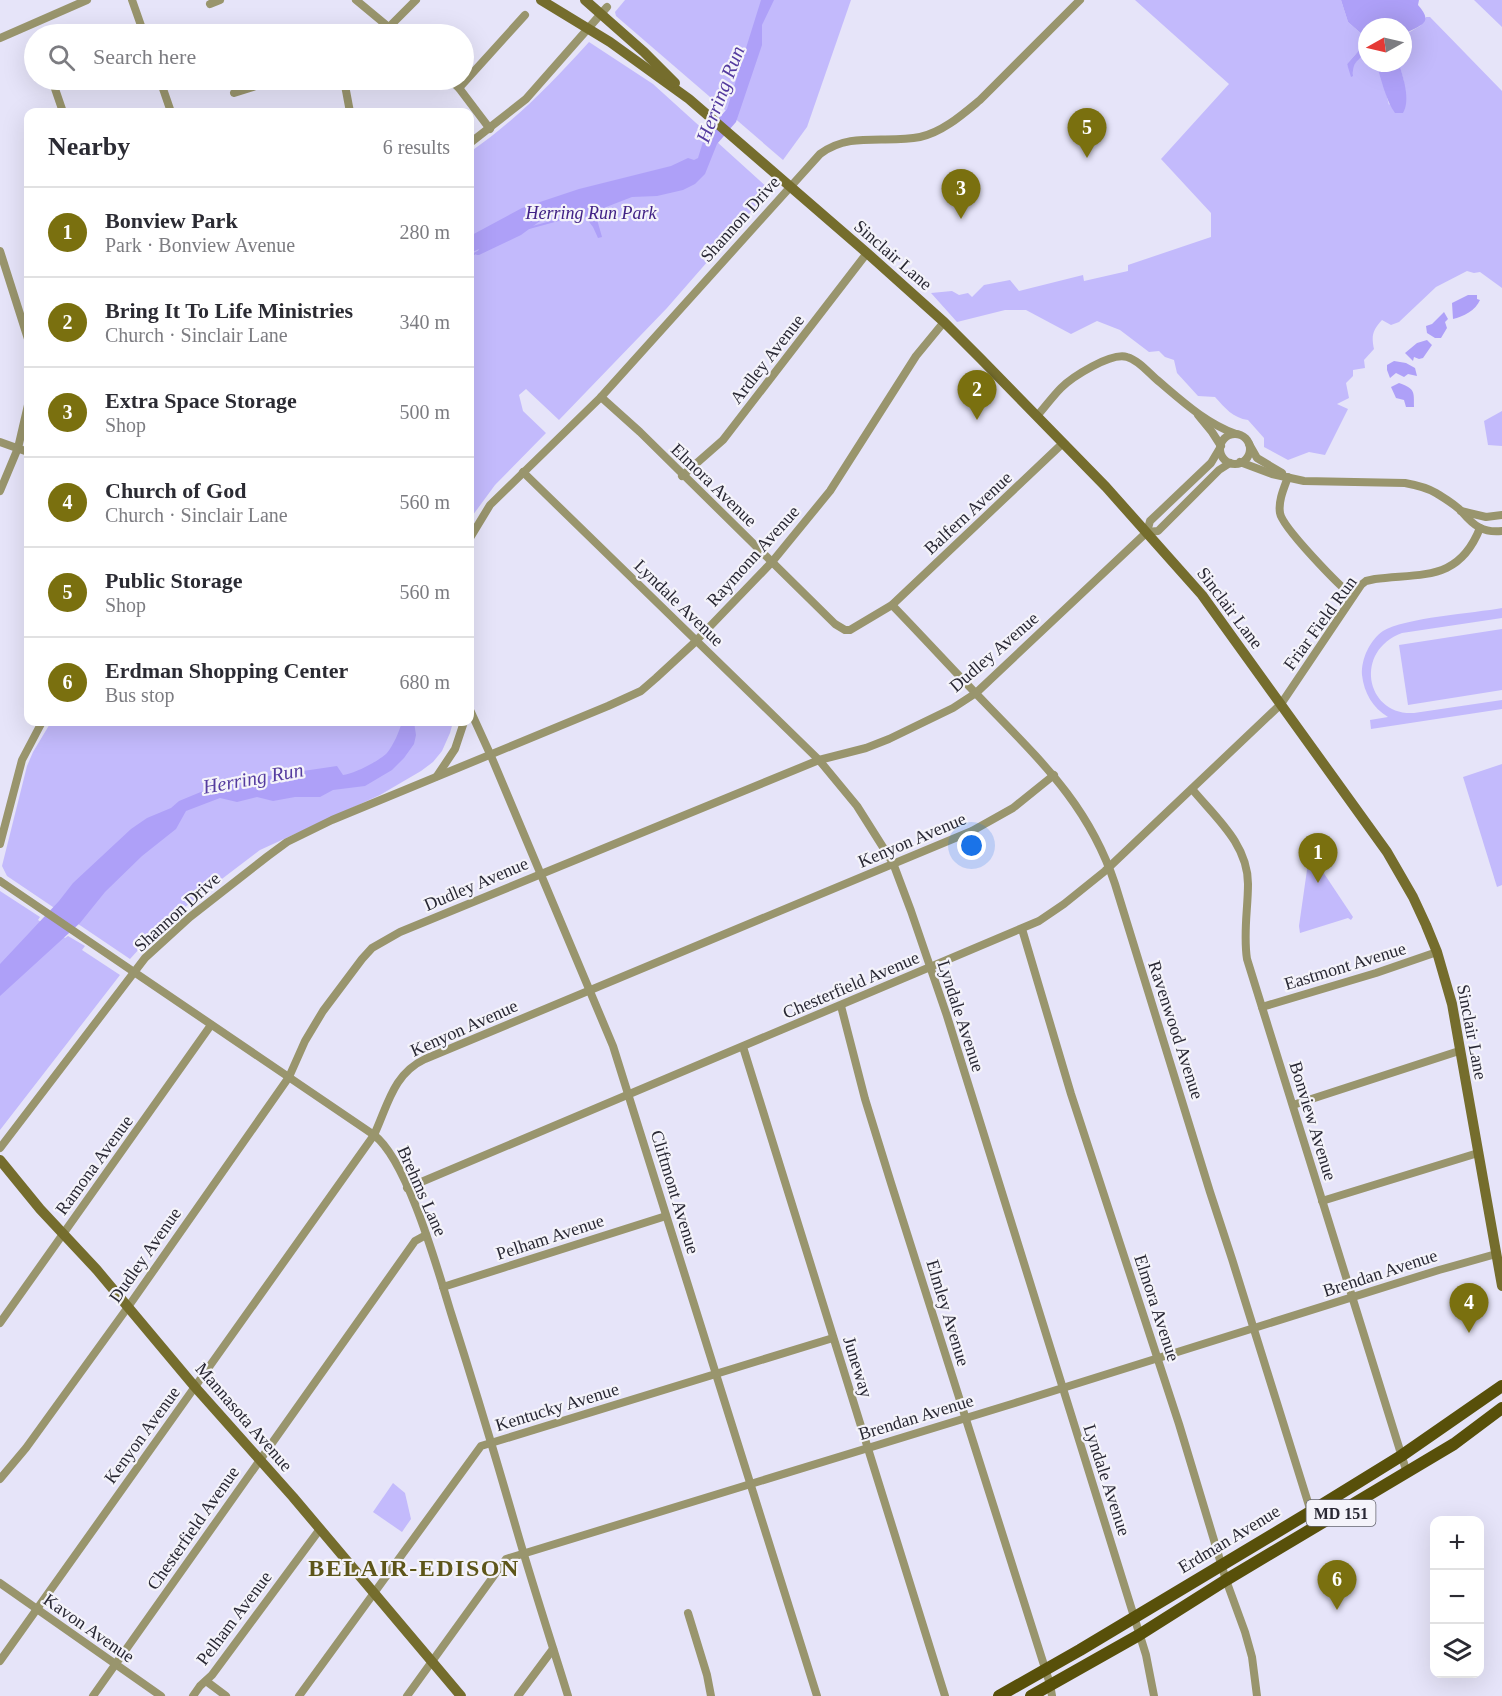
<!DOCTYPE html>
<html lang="en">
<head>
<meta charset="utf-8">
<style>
  body { margin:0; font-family:Georgia,serif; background:#f7f7f7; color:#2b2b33 }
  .controls { position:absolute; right:18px; bottom:18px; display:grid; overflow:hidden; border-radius:12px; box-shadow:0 6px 24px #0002 }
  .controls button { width:54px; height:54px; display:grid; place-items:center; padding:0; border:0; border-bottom:2px solid #e1e1e2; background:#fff; color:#2b2b33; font:30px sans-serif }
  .compass { position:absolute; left:1358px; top:18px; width:54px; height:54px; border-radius:50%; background:#fff; box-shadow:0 6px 24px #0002; rotate:262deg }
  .you { position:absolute; left:972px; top:846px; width:21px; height:21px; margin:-15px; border:4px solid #fff; border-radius:50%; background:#1a73e8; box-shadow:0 0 0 9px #1a73e833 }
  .badge { display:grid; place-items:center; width:39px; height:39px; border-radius:50%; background:#7a700f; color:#fff; font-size:20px; font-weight:700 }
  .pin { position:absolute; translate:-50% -50px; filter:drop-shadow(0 2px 3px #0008) }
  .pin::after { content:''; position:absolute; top:32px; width:21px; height:18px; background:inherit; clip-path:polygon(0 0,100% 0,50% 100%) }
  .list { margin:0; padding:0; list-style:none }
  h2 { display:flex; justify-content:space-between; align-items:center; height:78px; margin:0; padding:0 24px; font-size:26px }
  h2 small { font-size:20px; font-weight:400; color:#7c7c81 }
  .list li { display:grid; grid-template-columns:39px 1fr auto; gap:18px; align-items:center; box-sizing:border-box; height:90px; padding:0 24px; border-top:2px solid #e1e1e2 }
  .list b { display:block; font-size:22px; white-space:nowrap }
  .list p { margin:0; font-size:20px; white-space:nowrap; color:#7c7c81 }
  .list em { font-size:20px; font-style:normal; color:#7c7c81 }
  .icon { flex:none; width:33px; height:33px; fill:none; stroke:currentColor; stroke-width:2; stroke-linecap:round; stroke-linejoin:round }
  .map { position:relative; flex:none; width:1502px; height:1696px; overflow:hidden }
  .search { position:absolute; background:#fff; box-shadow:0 6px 24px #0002; left:24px; top:24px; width:450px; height:66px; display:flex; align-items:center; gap:15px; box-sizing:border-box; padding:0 21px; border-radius:33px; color:#7c7c81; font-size:22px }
  .panel { position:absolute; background:#fff; box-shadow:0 6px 24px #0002; left:24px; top:108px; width:450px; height:618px; border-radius:12px }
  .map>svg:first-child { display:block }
  .green { fill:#c3bafc }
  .water { fill:#aea0f8 }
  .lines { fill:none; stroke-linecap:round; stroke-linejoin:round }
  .stream { stroke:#aea0f8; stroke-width:2 }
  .street { stroke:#99956d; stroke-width:8 }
  .secondary { stroke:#756d2d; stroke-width:10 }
  .primary { stroke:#58500a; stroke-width:12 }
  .labels { text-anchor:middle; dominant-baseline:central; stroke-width:4.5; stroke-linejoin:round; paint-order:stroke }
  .shield { fill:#f4f3fa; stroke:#66656f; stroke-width:1.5 }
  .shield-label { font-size:16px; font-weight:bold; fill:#292834 }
  .park-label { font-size:18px; font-style:italic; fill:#412286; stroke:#f4f3fa }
  .street-label { font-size:18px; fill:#292834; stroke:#f4f3fa }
  .water-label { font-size:20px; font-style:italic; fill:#543b9f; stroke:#f4f3fa }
  .district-label { font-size:24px; font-weight:bold; letter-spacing:1.5px; fill:#5d5519; stroke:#f4f3fa }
</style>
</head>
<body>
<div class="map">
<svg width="1502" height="1696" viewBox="0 0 1502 1696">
  <rect width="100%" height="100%" fill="#e6e4f9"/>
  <g class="green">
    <polygon points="625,0 851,0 807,127 783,160 616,16 615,12"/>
    <path d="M1135,0H1341L1348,22L1364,36L1362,47L1347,64L1353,76V66L1367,47V63H1376L1383,81L1389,105L1404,82L1399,63H1403V36L1420,26L1426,17H1430L1502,91V288L1480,272L1474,273L1467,271L1436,287L1399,322L1391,325L1382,320C1373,330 1371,335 1374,349L1364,360L1365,368L1353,370V376L1346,383L1349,398L1337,404L1348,409L1325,455L1309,452L1288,460L1264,447V438L1248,420C1233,418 1225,408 1215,397L1198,396L1177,373L1174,360L1165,357L1159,351L1149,352L1120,330L1097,321L1071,334L1026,310H1005L957,322L931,293L952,291L959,295L968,293L972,297L984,285L1010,280L1019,291L1083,275L1084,281L1128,271V265L1211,237V213L1161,159L1229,84Z"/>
    <polygon points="1474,0 1502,0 1502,27"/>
    <path d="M589,42L653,84L770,190L667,308L559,420L526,389L519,395L523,411L546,433L495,485L470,519V152C515,121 552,83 589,42Z"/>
    <polygon points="1502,411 1502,446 1488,445 1484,421"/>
    <path d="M1502,608V618L1402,633C1353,651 1366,716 1414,713L1502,700V709L1371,729L1370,720L1388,717C1373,708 1364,693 1362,675C1361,659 1370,640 1383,631C1403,618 1475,613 1502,608Z"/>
    <polygon points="1502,629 1502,690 1408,705 1399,645"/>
    <polygon points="51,722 453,722 450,733 442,751 433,762 421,771 380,795 260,850 185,907 150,937 130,959 7,876 2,866 27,766 33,752"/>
    <polygon points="1502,764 1502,885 1497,887 1463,777"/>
    <polygon points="1315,860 1353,917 1351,920 1348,918 1300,933 1299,926 1308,863"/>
    <polygon points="0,891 40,917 38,920 65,938 68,936 85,946 82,950 120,975 0,1130"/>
    <polygon points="393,1483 405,1493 411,1519 402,1532 373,1512"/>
  </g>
  <g class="water">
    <polygon points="761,0 774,0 762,25 762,45 736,122 717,144 705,174 695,184 683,190 657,196 632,197 601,209 596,216 602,237 598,238 593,227 583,214 551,216 540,221 521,235 479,255 476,255 479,249 470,253 470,236 522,208 579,189 671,166 688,158 694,160 698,158 706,132 727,109"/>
    <path d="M1341,0H1419L1418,5C1437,26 1415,25 1403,36V27H1387L1385,23H1379L1367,27C1367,34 1368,42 1366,48C1362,62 1352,58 1353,76L1351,77L1347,64L1362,47L1364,36L1348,22Z"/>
    <path d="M1376,63H1399C1403,77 1411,100 1403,113H1395C1386,101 1381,78 1376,63Z"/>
    <path d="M1468,295H1477V299L1480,300C1476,310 1463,317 1453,319L1452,303Z"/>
    <polygon points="1444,312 1448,319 1445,322 1447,328 1441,338 1435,338 1427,333 1426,326 1432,324"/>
    <polygon points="1427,340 1432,345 1423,358 1419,359 1414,357 1413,361 1405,353 1417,343"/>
    <polygon points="1394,361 1406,363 1415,368 1417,376 1408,374 1404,377 1396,373 1390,378 1387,370 1387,365"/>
    <path d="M1399,383C1415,389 1414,391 1414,407H1406L1404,400L1396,398L1391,387Z"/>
    <path d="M402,722H414L416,735L414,744L404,758L392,770L365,786L333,790L320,797H295L273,801L257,797L237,802L220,798L186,811L176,829L142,856L105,892L80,923L0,996V964L59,901L73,883L131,829L147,818L171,808L179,801L208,789L239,783L241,786L243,783L269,776L337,766L343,775C354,774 379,761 387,753C394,744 399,732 402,722Z"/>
  </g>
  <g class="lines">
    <g class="stream">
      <polyline points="529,228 573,216"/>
      <polyline points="470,256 480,251"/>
    </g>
    <g class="street">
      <polyline points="132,0 144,34"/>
      <polyline points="356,0 397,34"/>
      <polyline points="210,4 220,0"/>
      <polyline points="382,34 416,0"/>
      <polyline points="0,38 87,0"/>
      <polyline points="52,80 63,112"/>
      <polyline points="160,80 171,112"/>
      <polyline points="344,80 350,112"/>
      <polyline points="450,80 459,88 490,129"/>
      <polyline points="459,88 525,15"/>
      <polyline points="234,93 275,80"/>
      <polyline points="470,143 526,99 607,7"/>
      <polyline points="0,251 28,339"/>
      <polyline points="601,397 640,432 835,624 845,630 850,630 892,605 1063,443"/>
      <polyline points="1198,415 1212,432 1221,446"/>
      <path d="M1037,416C1045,407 1053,396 1061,388C1072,377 1111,352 1127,357C1138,360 1148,372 1156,379C1181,400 1205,423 1236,434"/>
      <circle cx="1235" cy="449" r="15"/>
      <polyline points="0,442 28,452"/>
      <polyline points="1249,444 1257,458 1282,473"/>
      <path d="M1240,462L1272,474L1304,481L1405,483C1416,485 1426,487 1436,493C1444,498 1456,505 1462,512C1474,526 1483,533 1502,531"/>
      <polyline points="523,472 819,760 857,806 893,863 911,911 947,1016 1146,1655 1154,1696"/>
      <polyline points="682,476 723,440 867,253"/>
      <path d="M1288,477C1284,488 1278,501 1280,513C1282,527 1340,587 1353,596"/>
      <polyline points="0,491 18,448 28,405"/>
      <polyline points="1461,511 1486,517 1502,515"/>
      <polyline points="1147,532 1150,521 1211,463 1220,448"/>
      <polyline points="1147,532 1158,531 1219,470 1230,463"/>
      <path d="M470,538L490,505L601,397L820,154C850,131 886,144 920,137C943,132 963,114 980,100L1080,0"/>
      <path d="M892,605C924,638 955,672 987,705C1042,762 1089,806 1115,884L1210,1192L1232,1259L1316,1528"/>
      <polyline points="470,710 491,756 613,1046 817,1696"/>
      <polyline points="437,776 455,749 464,722"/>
      <path d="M1192,789C1215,817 1248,844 1248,884C1248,909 1243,933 1247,959L1407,1473"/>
      <polyline points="0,844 22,760 42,722"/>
      <path d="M0,881L374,1135C408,1161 438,1271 451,1313C474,1385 496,1458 517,1531C533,1586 551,1641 568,1696"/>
      <polyline points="1022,929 1071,1094 1179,1424 1226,1580 1245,1632 1252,1657 1257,1696"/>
      <polyline points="841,1006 865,1099 891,1183 1050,1684 1052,1696"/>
      <polyline points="1262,1007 1376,973 1437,952"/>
      <polyline points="743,1047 945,1696"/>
      <polyline points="1293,1105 1459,1051"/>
      <polyline points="0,1148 145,958 190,917 268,856 287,842 332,820 608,706 641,691 656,678 694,643 772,562 830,491 916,356 944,322"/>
      <path d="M407,1188L1039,921L1064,904L1105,871L1281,704L1361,585L1366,581L1375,579C1424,573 1459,581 1480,528"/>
      <polyline points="1322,1201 1478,1153"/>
      <polyline points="443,1287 666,1216"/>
      <polyline points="0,1323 211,1025"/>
      <polyline points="0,1479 26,1448 128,1307 289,1077 305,1041 323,1011 362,959 372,948 400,932 819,760 866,748 889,739 953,708 976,693 1147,532"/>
      <polyline points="0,1583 161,1696"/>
      <polyline points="688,1613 707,1675 711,1696"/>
      <path d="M0,1661L374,1135C388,1105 393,1074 425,1059L972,831L1013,808L1054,775"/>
      <polyline points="206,1681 226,1696"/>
      <polyline points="93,1696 415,1241 426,1235"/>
      <polyline points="193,1696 200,1686 212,1675 320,1529"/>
      <polyline points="299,1696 481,1446 833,1338"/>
      <polyline points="407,1696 506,1559 1015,1403 1439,1270 1496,1254"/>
      <polyline points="518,1696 553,1649"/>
    </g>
    <g class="secondary">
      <polyline points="541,0 610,42 689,99 867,253 944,322 981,359 1106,487 1202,595 1387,852 1413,897 1426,925 1437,952 1452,1004 1502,1286"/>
      <polyline points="585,0 644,52 675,83"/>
      <polyline points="0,1160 40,1209 97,1270 195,1387 293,1497 461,1696"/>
    </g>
    <g class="primary">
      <polyline points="999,1696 1080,1650 1312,1511 1401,1456 1502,1386"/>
      <polyline points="1031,1696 1139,1635 1226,1580 1454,1444 1502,1408"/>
    </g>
  </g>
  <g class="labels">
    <rect class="shield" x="1306.5" y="1500" width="69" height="26" rx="4.5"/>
    <g class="shield-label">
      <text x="1341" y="1513">MD 151</text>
    </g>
    <g class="park-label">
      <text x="591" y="213">Herring Run Park</text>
    </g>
    <g class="street-label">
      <text transform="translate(740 219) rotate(-48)">Shannon Drive</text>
      <text transform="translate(893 255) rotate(41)">Sinclair Lane</text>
      <text transform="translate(767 359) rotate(-52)">Ardley Avenue</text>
      <text transform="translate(714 485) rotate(44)">Elmora Avenue</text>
      <text transform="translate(968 513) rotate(-43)">Balfern Avenue</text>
      <text transform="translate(753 556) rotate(-48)">Raymonn Avenue</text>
      <text transform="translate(679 603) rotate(44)">Lyndale Avenue</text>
      <text transform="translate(1230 608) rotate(53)">Sinclair Lane</text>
      <text transform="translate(1320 623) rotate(-54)">Friar Field Run</text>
      <text transform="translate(994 652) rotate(-41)">Dudley Avenue</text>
      <text transform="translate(912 840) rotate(-23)">Kenyon Avenue</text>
      <text transform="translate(476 884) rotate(-23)">Dudley Avenue</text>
      <text transform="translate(177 912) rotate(-42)">Shannon Drive</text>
      <text transform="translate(1345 966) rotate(-17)">Eastmont Avenue</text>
      <text transform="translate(851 985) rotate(-23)">Chesterfield Avenue</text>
      <text transform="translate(961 1016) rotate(72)">Lyndale Avenue</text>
      <text transform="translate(464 1028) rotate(-24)">Kenyon Avenue</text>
      <text transform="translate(1176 1030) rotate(72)">Ravenwood Avenue</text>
      <text transform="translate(1472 1032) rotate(79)">Sinclair Lane</text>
      <text transform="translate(1313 1121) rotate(73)">Bonview Avenue</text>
      <text transform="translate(94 1165) rotate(-54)">Ramona Avenue</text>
      <text transform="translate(422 1191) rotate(66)">Brehms Lane</text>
      <text transform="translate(675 1192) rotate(73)">Cliftmont Avenue</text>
      <text transform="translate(550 1237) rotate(-18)">Pelham Avenue</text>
      <text transform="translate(145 1255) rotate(-55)">Dudley Avenue</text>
      <text transform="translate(1380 1273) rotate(-18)">Brendan Avenue</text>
      <text transform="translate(1157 1308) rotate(72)">Elmora Avenue</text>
      <text transform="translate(948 1313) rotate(73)">Elmley Avenue</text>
      <text transform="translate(858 1367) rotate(73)">Juneway</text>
      <text transform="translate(557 1407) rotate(-17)">Kentucky Avenue</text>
      <text transform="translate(244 1417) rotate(49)">Mannasota Avenue</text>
      <text transform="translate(916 1417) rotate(-17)">Brendan Avenue</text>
      <text transform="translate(142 1435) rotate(-54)">Kenyon Avenue</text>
      <text transform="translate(1107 1480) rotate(72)">Lyndale Avenue</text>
      <text transform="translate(193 1528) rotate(-55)">Chesterfield Avenue</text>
      <text transform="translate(1229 1539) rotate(-31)">Erdman Avenue</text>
      <text transform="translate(234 1618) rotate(-53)">Pelham Avenue</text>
      <text transform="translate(89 1628) rotate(35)">Kavon Avenue</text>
    </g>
    <g class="water-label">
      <text transform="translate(720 94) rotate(-69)">Herring Run</text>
      <text transform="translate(253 778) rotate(-10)">Herring Run</text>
    </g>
    <g class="district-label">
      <text x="414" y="1568">BELAIR-EDISON</text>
    </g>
  </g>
</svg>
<div class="controls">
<button>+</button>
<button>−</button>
<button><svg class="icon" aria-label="layers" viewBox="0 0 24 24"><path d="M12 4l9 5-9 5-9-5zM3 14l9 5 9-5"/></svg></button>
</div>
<svg class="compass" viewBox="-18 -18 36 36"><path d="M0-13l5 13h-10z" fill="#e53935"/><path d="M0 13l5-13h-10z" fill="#7c7c81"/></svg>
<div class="you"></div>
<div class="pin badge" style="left:1318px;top:883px">1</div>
<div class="pin badge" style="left:977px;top:420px">2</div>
<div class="pin badge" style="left:961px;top:219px">3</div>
<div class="pin badge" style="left:1469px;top:1333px">4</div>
<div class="pin badge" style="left:1087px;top:158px">5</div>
<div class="pin badge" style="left:1337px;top:1610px">6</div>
<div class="search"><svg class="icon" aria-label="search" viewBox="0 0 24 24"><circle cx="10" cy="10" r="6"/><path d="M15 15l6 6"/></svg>Search here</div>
<section class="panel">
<h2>Nearby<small>6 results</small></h2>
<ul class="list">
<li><span class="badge">1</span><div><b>Bonview Park</b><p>Park · Bonview Avenue</p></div><em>280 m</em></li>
<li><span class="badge">2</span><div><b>Bring It To Life Ministries</b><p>Church · Sinclair Lane</p></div><em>340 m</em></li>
<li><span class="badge">3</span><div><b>Extra Space Storage</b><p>Shop</p></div><em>500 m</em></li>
<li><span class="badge">4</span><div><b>Church of God</b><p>Church · Sinclair Lane</p></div><em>560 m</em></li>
<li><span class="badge">5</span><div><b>Public Storage</b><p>Shop</p></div><em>560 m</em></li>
<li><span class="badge">6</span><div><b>Erdman Shopping Center</b><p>Bus stop</p></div><em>680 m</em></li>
</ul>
</section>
</div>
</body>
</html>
